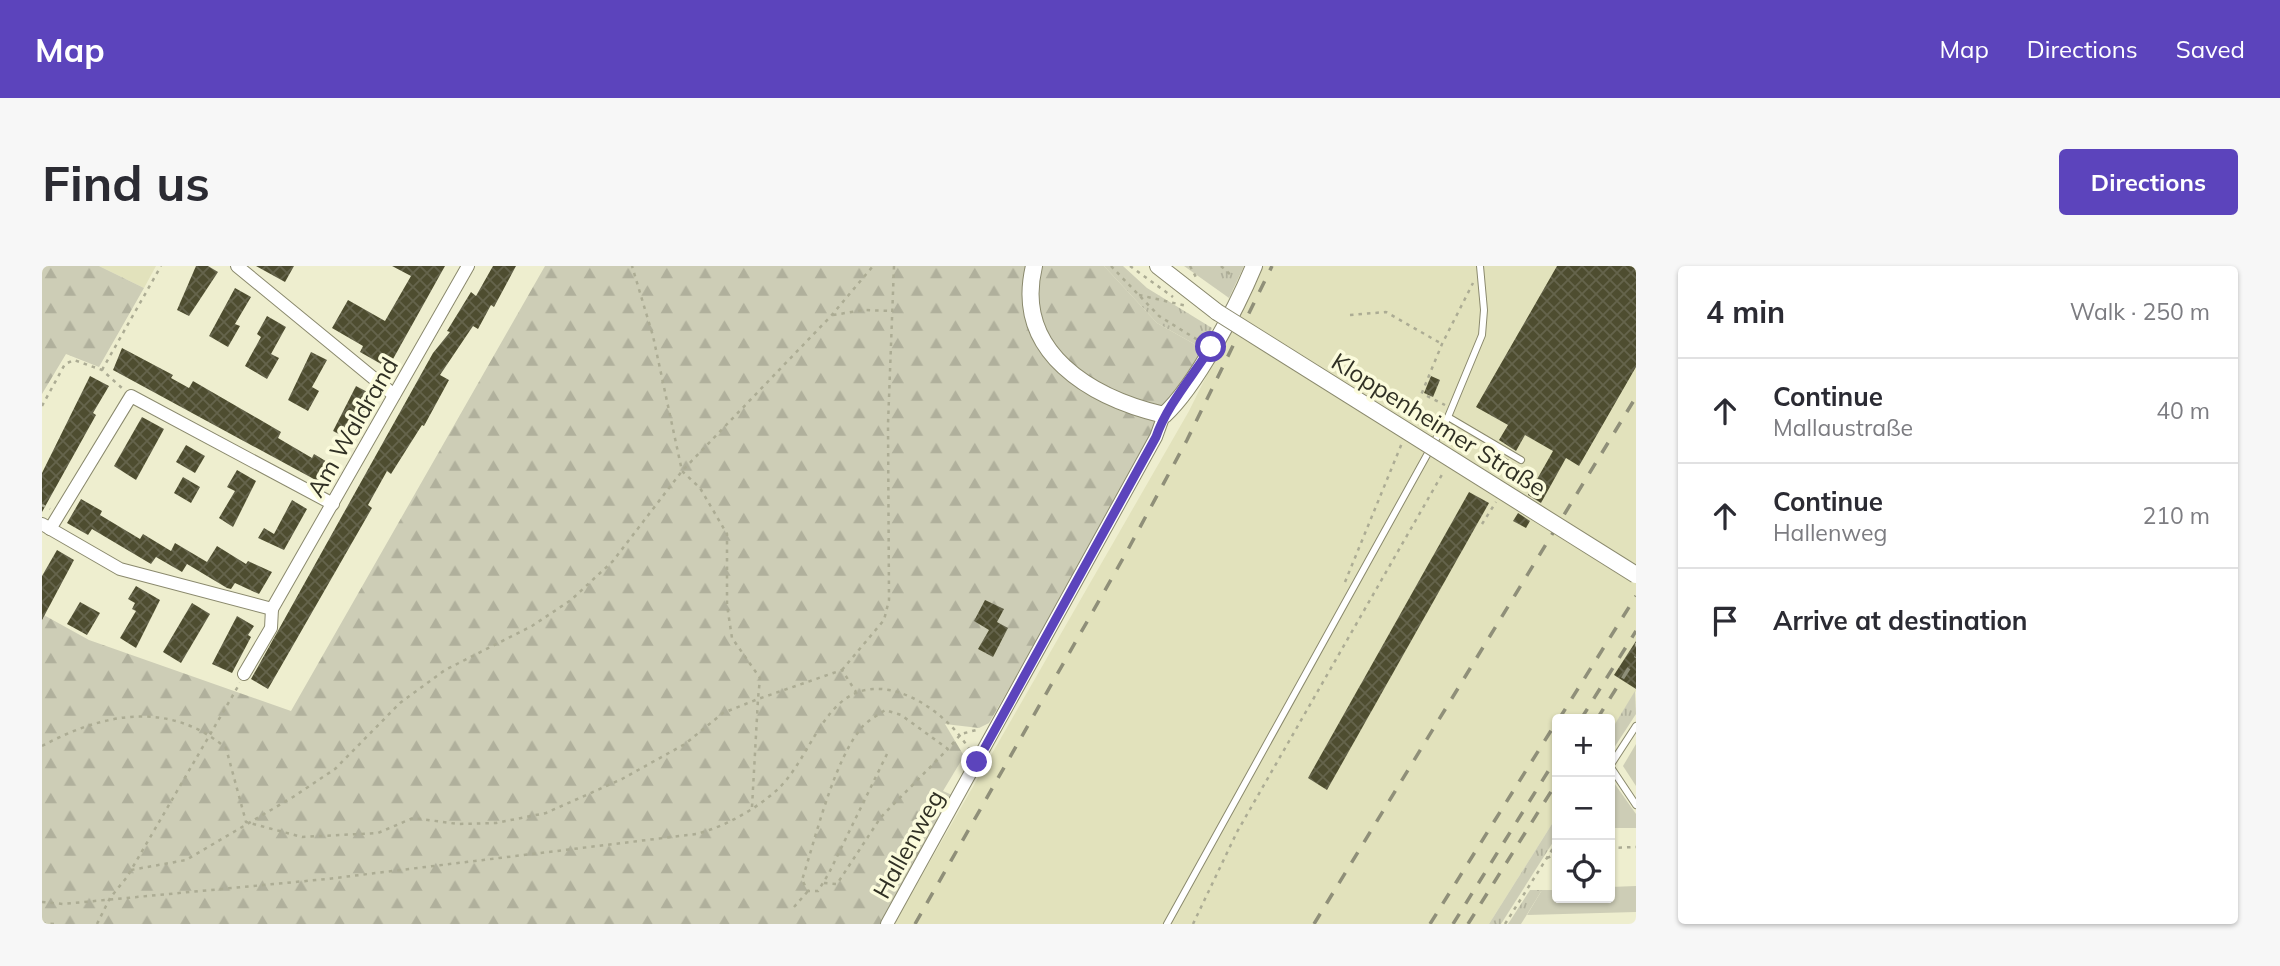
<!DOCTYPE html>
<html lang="en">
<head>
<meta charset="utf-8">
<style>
  body { margin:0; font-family:Mulish,sans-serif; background:#f7f7f7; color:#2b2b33 }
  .controls { position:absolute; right:21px; bottom:21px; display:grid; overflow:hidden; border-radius:7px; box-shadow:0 2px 5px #0004 }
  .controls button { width:63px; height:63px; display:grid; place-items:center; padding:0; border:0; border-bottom:2px solid #e1e1e2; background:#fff; color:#2b2b33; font:35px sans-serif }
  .stop { position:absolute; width:21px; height:21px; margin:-16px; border:5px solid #5c44bc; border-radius:50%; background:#fff }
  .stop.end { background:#5c44bc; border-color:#fff; box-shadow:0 2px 7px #0008 }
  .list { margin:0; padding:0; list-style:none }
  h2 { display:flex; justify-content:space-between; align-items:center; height:91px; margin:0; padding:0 28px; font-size:30px }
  h2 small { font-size:23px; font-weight:400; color:#7c7c81 }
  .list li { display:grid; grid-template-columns:46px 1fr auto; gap:21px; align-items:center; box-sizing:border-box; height:105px; padding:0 28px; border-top:2px solid #e1e1e2 }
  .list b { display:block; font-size:26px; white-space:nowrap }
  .list p { margin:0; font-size:23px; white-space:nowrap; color:#7c7c81 }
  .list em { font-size:23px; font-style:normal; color:#7c7c81 }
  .icon { flex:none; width:38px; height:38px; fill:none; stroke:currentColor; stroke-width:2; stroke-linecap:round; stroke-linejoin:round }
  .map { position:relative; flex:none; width:1594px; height:658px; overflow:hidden; border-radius:7px }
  header { display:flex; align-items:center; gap:42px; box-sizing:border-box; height:98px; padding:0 35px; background:#5c44bc; color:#fff }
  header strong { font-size:33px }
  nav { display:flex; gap:38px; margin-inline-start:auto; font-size:24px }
  .intro { display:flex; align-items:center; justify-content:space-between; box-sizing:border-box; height:168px; padding:0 42px }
  h1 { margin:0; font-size:49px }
  .button { padding:18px 32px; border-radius:7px; background:#5c44bc; color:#fff; font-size:24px; font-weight:700 }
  main { display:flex; gap:42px; padding:0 42px }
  aside { flex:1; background:#fff; border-radius:7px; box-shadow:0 2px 5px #0004 }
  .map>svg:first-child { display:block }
  .built { fill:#e2e2bc }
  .grass { fill:url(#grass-tufts) }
  .forest { fill:url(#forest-firs) }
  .green { fill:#cdcdb6 }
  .building { fill:url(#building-cross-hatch) }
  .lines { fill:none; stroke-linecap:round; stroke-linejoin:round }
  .lane-casing { stroke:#8a896d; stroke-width:8 }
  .street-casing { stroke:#8a896d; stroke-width:14 }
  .secondary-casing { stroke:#8a896d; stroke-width:18 }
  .path { stroke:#acac94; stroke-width:2.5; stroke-dasharray:3.5 5; stroke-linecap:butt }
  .lane { stroke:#fff; stroke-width:6 }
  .street { stroke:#fff; stroke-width:12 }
  .secondary { stroke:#fff; stroke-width:16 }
  .rail { stroke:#8f8f79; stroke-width:3.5; stroke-dasharray:12 12; stroke-linecap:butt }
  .secondary-bridge-casing { stroke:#8a896d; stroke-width:18; stroke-linecap:butt }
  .secondary-bridge { stroke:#fff; stroke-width:16 }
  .route { stroke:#5c44bc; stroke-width:9 }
  .labels { text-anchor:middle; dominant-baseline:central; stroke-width:7; stroke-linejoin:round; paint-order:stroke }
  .street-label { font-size:24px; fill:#303024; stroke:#fbfbdc }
</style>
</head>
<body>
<header>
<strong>Map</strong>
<nav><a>Map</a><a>Directions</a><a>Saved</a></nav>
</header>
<div class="intro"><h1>Find us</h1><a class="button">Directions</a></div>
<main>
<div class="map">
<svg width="1594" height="658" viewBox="0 0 1594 658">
  <defs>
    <pattern id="grass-tufts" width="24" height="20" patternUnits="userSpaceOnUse" patternTransform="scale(1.75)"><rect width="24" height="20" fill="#cdcdb6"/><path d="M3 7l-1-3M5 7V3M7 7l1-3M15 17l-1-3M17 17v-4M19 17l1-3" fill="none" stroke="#b0b09c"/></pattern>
    <pattern id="forest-firs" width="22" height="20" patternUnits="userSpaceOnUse" patternTransform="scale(1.75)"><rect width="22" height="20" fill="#cdcdb6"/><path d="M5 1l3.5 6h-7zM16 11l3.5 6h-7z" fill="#b0b09c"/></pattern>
    <pattern id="building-cross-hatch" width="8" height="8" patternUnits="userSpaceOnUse" patternTransform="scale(1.75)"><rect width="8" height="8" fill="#4e4d30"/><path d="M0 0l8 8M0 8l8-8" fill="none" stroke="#65644c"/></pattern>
  </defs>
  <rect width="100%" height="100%" fill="#eeeecf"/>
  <g class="built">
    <polygon points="57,0 114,0 102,22"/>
    <polygon points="1219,0 1594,0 1594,425 1568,466 1568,453 1515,453 1515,550 1447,658 852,658 1147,145"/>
  </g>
  <g class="grass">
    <polygon points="1062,0 1081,0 1105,22 1170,62 1163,84 1115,57"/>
    <polygon points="1142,0 1202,0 1187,32"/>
    <polygon points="1593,425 1594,448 1568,488 1568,466"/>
    <polygon points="1515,550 1515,570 1459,658 1447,658"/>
    <polygon points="1488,624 1500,624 1479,658 1466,658"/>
  </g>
  <g class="forest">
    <polygon points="0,0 57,0 102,22 57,101 24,88 0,128"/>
    <polygon points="503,0 1062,0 1115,57 1163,84 947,457 937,462 903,458 922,490 901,525 910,529 839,658 0,658 0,348 47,374 249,445"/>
  </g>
  <g class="green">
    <polygon points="1594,478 1594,520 1581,500"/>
    <polygon points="1568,514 1570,514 1594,548 1594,562 1568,562"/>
    <polygon points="1594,620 1594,646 1485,649 1500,624 1515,624 1515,632 1568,632 1568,621"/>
  </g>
  <g class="building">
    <polygon points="154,0 166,0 176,6 147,50 135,44"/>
    <polygon points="214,0 252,0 243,16"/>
    <polygon points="350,0 403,0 346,102 318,86 321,80 290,62 306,34 343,55 369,10"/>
    <polygon points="451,0 474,0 452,41 449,39 436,63 431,60 398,109 407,114 382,160 380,159 349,208 345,205 326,239 330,242 226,423 209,413 391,87 408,66 405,65 429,26 434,30"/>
    <polygon points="1515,0 1594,0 1594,101 1537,200 1524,192 1499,237 1486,229 1511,185 1483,169 1474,185 1457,174 1466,159 1434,141"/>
    <polygon points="193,22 209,31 193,58 198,60 186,81 167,70"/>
    <polygon points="225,50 244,61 229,88 237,92 225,113 203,100 219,71 215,68"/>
    <polygon points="80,82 131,109 129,112 147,122 151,115 239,166 236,172 270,192 272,188 292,200 281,218 71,104"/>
    <polygon points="269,86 285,94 270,121 277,125 266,145 246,134"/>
    <polygon points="48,110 67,120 51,147 54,149 0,246 0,207"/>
    <polygon points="1389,110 1398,114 1391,131 1382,127"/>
    <polygon points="314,120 331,129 308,174 291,165"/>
    <polygon points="100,151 122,163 94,214 72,200"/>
    <polygon points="144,179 163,190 153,207 134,196"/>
    <polygon points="1454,186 1467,194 1462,203 1449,195"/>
    <polygon points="195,204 214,215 191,261 177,252 193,225 185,221"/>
    <polygon points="141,211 158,221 149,237 132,227"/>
    <polygon points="1427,226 1447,237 1285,524 1266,512"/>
    <polygon points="39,233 60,245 58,249 98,273 101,268 129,285 133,277 165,296 175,280 204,298 206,295 230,306 217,328 193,317 189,323 185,322 145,298 140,306 114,291 109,298 50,263 46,269 25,257"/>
    <polygon points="250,234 265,243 242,284 216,272 222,262 232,268"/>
    <polygon points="1476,247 1488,255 1484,262 1471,255"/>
    <polygon points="15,284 32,294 0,354 0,310"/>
    <polygon points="94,320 118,334 94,382 78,372 94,345 90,343 93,337 86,333"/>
    <polygon points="943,334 962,343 955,356 966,362 951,391 936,383 947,364 932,355"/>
    <polygon points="38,336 58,347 45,369 25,358"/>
    <polygon points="150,337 168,348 139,397 121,386"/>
    <polygon points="195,350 212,360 206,369 209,371 190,407 170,398"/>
    <polygon points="1594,375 1594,423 1572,409"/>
  </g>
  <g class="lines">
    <g class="lane-casing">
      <g id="lane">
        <polyline points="1406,151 1479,194"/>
        <polyline points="1594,460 1568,500 1594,539"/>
        <polyline points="1125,658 1406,151 1440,69 1442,44 1438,0"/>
      </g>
    </g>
    <g class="street-casing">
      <g id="street">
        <polyline points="195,0 352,129"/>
        <polyline points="0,258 78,303 230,343 426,0"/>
        <polyline points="8,263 89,130 291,238"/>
        <polyline points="202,408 229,362 230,343"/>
        <polyline points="845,658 1114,171 1122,149"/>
      </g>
    </g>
    <g class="secondary-casing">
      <g id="secondary">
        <path d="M992,0C971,87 1050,132 1122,149C1154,120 1195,41 1212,0"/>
        <polyline points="1116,0 1175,46"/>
      </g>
    </g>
    <g class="path">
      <polyline points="1069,0 1117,50 1159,76"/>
      <polyline points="1088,0 1131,31"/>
      <polyline points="1148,0 1155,13"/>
      <polyline points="1179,0 1191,11"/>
      <polyline points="1097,29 1145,40"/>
      <polyline points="791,49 822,44 850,45"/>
      <polyline points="1308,49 1344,46 1400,78"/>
      <polyline points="60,104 119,0"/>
      <polyline points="1385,130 1403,139"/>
      <polyline points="0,140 23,98 32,94 60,104 81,123"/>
      <polyline points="1370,151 1400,78 1431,17"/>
      <polyline points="1467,215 1474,203"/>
      <polyline points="1473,216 1475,217 1482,207 1486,209 1480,220"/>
      <polyline points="0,239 8,243"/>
      <polyline points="1440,258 1454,236"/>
      <polyline points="1303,316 1360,177"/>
      <polyline points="1594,377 1594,381"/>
      <polyline points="800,404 842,354 847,334 846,158 852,0"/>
      <path d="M0,480C61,447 127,434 184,482L204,556L260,571L336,567L371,552L416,558L454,557L504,547L580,513L643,478L681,447L716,433L718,412L690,372L685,339V268L658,222L640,205L611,70L590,0"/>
      <path d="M845,488L787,607L776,625H766L760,614C774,571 792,493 821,460C827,454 836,449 843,444L859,449L906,483L919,468L938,463"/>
      <polyline points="710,541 716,433 800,404 814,426"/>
      <polyline points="1568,582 1594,581"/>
      <polyline points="1505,592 1515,588"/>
      <polyline points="89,604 144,594 251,531 293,503 358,437 403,404 490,360 529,334 571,295 640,205 789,50 831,0"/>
      <polyline points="782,617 795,618 839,551 906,483"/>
      <path d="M0,636L21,638L285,613L654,568C682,561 715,543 737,522C761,498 771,464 795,440C837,397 904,444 927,483"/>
      <polyline points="752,641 766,625"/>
      <polyline points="0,657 12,658"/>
      <polyline points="55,658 68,632 85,611 198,417"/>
      <polyline points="1151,658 1195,566 1402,205"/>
      <polyline points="1463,658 1515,576"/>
    </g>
    <use href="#lane" class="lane"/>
    <use href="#street" class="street"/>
    <use href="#secondary" class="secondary"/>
    <g class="rail">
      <polyline points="1517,453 1594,330"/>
      <polyline points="1539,453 1594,365"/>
      <polyline points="1555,453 1594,391"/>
      <polyline points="873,658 1083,289 1145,174 1230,0"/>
      <polyline points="1272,658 1594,131"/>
      <polyline points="1388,658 1515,455"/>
      <polyline points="1411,658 1515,491"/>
      <polyline points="1426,658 1515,516"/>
    </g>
    <g class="secondary-bridge-casing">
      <polyline id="secondary-bridge" points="1175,46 1594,309"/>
    </g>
    <use href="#secondary-bridge" class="secondary-bridge"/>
  </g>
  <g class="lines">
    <path class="route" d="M935,496L1114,171C1125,139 1151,110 1169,81"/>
  </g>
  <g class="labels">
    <g class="street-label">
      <text transform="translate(1397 158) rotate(32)">Kloppenheimer Straße</text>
      <text transform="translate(310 161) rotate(-60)">Am Waldrand</text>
      <text transform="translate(866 578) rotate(-61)">Hallenweg</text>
    </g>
  </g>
</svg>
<div class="controls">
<button>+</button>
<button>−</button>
<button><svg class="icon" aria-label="locate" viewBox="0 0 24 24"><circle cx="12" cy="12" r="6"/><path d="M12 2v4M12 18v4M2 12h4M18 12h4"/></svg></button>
</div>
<div class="stop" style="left:1169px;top:81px"></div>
<div class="stop end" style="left:935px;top:496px"></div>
</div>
<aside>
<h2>4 min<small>Walk · 250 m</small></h2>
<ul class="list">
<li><svg class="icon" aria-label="ahead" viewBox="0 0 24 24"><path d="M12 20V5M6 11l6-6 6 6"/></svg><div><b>Continue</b><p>Mallaustraße</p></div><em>40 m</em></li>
<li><svg class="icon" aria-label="ahead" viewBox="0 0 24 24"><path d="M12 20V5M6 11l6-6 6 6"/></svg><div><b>Continue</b><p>Hallenweg</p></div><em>210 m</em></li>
<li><svg class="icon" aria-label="arrive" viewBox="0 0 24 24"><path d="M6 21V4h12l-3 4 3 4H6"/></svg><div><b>Arrive at destination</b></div></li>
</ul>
</aside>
</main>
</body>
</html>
